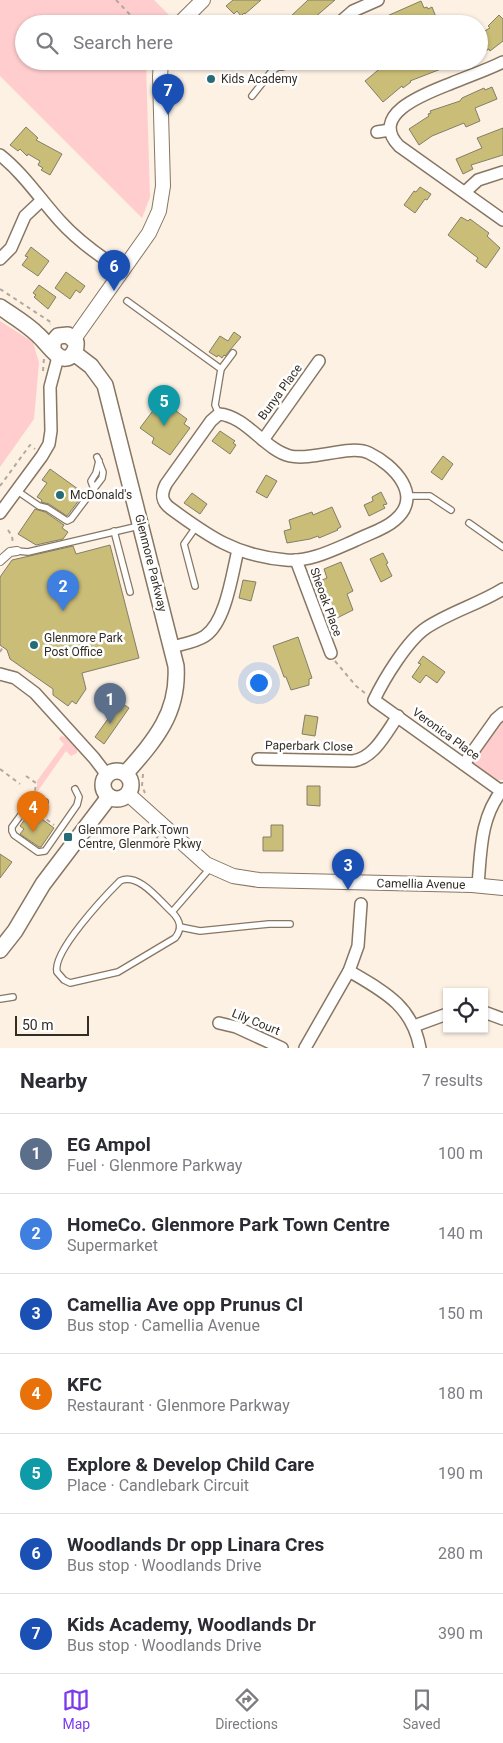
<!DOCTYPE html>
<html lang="en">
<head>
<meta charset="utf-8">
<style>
  body { margin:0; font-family:Roboto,sans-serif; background:#f7f7f7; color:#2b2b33 }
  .controls { position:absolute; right:15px; bottom:15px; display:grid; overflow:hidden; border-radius:0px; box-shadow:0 1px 4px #0004 }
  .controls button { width:45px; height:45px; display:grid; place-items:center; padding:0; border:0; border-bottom:1px solid #e1e1e2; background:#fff; color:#2b2b33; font:25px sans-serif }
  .scale { position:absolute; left:15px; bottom:12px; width:74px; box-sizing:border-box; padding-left:5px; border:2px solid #342d25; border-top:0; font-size:14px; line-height:18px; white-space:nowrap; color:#342d25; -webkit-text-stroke:4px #fff; paint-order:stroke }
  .you { position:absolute; left:258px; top:682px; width:18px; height:18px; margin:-12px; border:4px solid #fff; border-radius:50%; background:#1a73e8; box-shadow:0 0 0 8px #1a73e833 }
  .badge { display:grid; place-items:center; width:32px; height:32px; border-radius:50%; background:#7c3aed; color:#fff; font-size:16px; font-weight:700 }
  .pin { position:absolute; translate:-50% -41px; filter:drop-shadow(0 1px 2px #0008) }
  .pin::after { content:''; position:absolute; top:26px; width:18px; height:15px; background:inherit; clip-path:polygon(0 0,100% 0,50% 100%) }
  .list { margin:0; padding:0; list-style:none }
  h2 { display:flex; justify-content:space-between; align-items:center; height:65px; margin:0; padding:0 20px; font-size:21px }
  h2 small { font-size:16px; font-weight:400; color:#7c7c81 }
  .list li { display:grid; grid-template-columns:32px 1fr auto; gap:15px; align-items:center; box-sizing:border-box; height:80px; padding:0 20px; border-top:1px solid #e1e1e2 }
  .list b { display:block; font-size:19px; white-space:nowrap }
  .list p { margin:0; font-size:16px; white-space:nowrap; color:#7c7c81 }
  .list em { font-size:16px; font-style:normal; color:#7c7c81 }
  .icon { flex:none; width:28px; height:28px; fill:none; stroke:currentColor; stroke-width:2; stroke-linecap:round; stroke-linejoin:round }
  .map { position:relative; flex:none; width:503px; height:1048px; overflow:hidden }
  .search { position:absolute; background:#fff; box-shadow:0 1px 4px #0004; left:15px; right:15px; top:15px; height:55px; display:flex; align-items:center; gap:12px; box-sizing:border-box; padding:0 18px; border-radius:28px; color:#7c7c81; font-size:19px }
  .sheet { height:625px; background:#fff }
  nav { display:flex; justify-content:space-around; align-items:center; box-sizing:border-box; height:70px; border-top:1px solid #e1e1e2; background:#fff; font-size:14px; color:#7c7c81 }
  nav a { display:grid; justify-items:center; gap:2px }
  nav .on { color:#7c3aed }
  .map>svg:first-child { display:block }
  .green { fill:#ffcdce }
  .building { fill:#cabd78; stroke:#837f66 }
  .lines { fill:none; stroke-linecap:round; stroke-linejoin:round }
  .service-casing { stroke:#877662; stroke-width:8 }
  .pedestrian-casing { stroke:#877662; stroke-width:10 }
  .minor-casing { stroke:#877662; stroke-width:14 }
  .tertiary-casing { stroke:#877662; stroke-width:16 }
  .secondary-casing { stroke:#877662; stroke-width:18 }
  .path { stroke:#b2a89d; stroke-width:2; stroke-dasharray:4 4; stroke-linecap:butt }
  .service { stroke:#fff; stroke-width:5.5 }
  .pedestrian { stroke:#fff; stroke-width:8 }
  .minor { stroke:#fff; stroke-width:11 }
  .tertiary { stroke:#fff; stroke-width:14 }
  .secondary { stroke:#fff; stroke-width:15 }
  .poi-dot { fill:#246d77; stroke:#fff; stroke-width:2 }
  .labels { text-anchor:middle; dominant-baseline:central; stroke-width:5; stroke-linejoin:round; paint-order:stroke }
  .poi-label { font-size:12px; fill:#342d25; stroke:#fff; text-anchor:start }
  .street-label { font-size:12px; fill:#342d25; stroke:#fff }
</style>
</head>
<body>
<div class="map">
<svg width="503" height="1048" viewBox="0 0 503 1048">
  <rect width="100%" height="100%" fill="#fdf1e4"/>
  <g class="green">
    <polygon points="0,0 154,0 170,16 165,24 24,24 24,61 146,61 150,197 142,218 0,76"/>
    <polygon points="0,321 33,342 39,363 34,419 0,467"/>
    <polygon points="503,717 503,780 498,780 470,762"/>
    <polygon points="61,736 69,738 77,748 77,753 71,756 66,751 37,792 37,781 64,744 59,739"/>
  </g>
  <g class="building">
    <polygon points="233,0 261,0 245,14 244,13 241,16 237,11 234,14 226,6"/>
    <polygon points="308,0 335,0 307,24 296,24 290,17"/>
    <polygon points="421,1 424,8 427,7 428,9 432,7 436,17 421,24 369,24"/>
    <polygon points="499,15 503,19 503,41 490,51 489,49 479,54 479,34 490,28 488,26"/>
    <polygon points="389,61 459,61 459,62 410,81 411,82 403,88 402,86 383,102 365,81"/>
    <polygon points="492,87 497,99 475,108 480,121 466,127 464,123 432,136 419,145 409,129 429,116 428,114 431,113 430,111 460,101 462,98 484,88 485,90"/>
    <polygon points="26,127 38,138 36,140 62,154 50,175 41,170 43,168 38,165 40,161 28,154 27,156 20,149 18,151 10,145"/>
    <polygon points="503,128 503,155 471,165 473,169 463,174 456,159 482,148 477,138"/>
    <polygon points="420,187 431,194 427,200 425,199 415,213 404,205 414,191 416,192"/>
    <polygon points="461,217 468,221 470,219 489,233 487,236 500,248 486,268 476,261 478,258 448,235"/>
    <polygon points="31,247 49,261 38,276 22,265 28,257 25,256"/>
    <polygon points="66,272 85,286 80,293 76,290 70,299 55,288"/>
    <polygon points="39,285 56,297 48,309 34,297 36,295 33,293"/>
    <polygon points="234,332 241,337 225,356 224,355 222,358 218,355 217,357 209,352 220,336 228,341"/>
    <polygon points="161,400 187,419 184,424 190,428 170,455 152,443 154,438 140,428"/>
    <polygon points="220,431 235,441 233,443 236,445 230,454 212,441"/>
    <polygon points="443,456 453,464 442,480 431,472"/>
    <polygon points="50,469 78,489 74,494 80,499 67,516 49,504 41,502 42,500 37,497 47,483 42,480"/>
    <polygon points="266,475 277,481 267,498 256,492"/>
    <polygon points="381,492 387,504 383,505 385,508 369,516 364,505 373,501 372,497"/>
    <polygon points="192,493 207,504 200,514 184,503"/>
    <polygon points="332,507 341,527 337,529 338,530 319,538 318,536 310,539 287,543 284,531 291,529 289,520 312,512 313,515"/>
    <polygon points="35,509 45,512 64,525 62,528 68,532 63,539 36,545 18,534"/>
    <polygon points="110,545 139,658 82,673 86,689 76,704 72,701 68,706 53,695 53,689 10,659 7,650 0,645 0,577 12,560 73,546 76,554"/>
    <polygon points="383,553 388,563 386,564 392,576 381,582 370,559"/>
    <polygon points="341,562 353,591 347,594 353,610 335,619 320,581 327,578 324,569"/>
    <polygon points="243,580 256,582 251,601 239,598"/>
    <polygon points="298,637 312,678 309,679 309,685 291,690 286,677 284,677 273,646"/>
    <polygon points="423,656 445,672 437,683 426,675 420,683 412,677 421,664 418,663"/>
    <polygon points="120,702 129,708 104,744 95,737"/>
    <polygon points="305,715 318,717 315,736 302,734"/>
    <polygon points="307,786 320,786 320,806 307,805"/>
    <polygon points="31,811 54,828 41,847 39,847 20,834 24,829 20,826"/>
    <polygon points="271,825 283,825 283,851 263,851 263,837 271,837"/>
    <polygon points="0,854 12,862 0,878"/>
  </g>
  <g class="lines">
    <g class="service-casing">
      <g id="service">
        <polyline points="252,96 271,72 282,64"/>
        <polyline points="127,301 221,369 215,405 219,414"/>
        <polyline points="221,369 233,353"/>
        <polyline points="94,489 91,481 96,473 99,461"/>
        <polyline points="16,490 39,506 47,508 67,521 71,519 102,478 103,472 97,457"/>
        <polyline points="406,496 430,496 451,510"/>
        <polyline points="469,523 503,547"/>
        <polyline points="114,531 130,592"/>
        <polyline points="17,551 28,552 139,526"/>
        <polyline points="195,586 184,544 196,527"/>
        <polyline points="45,802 34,800 31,801 12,827 12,831 14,835 38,852 45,851 77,805 79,797 75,789"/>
        <path d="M172,912C159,900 138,872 120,881C105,896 52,952 57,972L64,980L70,983L118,972L175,938C183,928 180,920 172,912L211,867"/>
        <polyline points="180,927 200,931 269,924 290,924"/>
        <polyline points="0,999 13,997"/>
      </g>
    </g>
    <g class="pedestrian-casing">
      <polyline id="pedestrian" points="0,561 10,552 17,551"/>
    </g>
    <g class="minor-casing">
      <g id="minor">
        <polyline points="338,24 353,11 378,0"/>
        <path d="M503,62C487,70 469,76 452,83C430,92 367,113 399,146L503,220"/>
        <polyline points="282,64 288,61"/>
        <polyline points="377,132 390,130"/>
        <path d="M0,155C24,174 40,199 60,221C78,241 99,256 121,270"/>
        <polyline points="465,192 478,180 503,172"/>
        <polyline points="0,259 11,248 25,216 42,200"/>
        <path d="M219,414C246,416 265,450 290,456C313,461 350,444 369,453C394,465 424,496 395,520C384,530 367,534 354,541C333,550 310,562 286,560C236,556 208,536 170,508C161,501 161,494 166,484L211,421Z"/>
        <polyline points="263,440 319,361"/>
        <polyline points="0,513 42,456 49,444 51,431 50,387 58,357"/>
        <polyline points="296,560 331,653"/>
        <path d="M172,647C183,644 196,642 205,636C226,622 232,574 238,550"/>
        <polyline points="0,674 15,678 35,693 94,758 107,775"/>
        <path d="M258,759L353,761C374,758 386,733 398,716"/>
        <polyline points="464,764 496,719 503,713"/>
        <path d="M501,791L374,700C384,679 407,641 426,628C450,612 479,604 503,589"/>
        <path d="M478,885C481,851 480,817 503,789"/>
        <path d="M349,971C383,991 412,1005 420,1048"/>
        <polyline points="484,1012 503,1019"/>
        <polyline points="219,1023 236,1027 282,1048"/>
        <polyline points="414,1026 447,1014"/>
        <polyline points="305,1048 349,971 358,946 361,904"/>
      </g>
    </g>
    <g class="tertiary-casing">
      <g id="tertiary">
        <polyline points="179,24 203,0"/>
        <polyline points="74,339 149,233 159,211 163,186 160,77 161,61"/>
        <polyline points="128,794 206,864 233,876 259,880 472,885 503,888"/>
      </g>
    </g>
    <g class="secondary-casing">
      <g id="secondary">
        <path d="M0,307C13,316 27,324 38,335C44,340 54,354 60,357C70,362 77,351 76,342L68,335L58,336L53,342V350"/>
        <path d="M74,353L91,366L105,385L176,666C179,713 155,740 126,773"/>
        <circle cx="117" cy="785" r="14"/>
        <polyline points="0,950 15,931 43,884 109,797"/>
      </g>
    </g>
    <g class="path">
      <polyline points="116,0 139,24"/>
      <polyline points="0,289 52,323 50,324"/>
      <polyline points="43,371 44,358"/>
      <polyline points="0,486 30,445 35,449"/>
      <polyline points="8,530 12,536 13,544"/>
      <polyline points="0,652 3,647"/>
      <polyline points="335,661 356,686 366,694"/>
      <polyline points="0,769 20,784"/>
      <polyline points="143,774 142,786 145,793"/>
      <polyline points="26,776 36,783 35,792"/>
      <polyline points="34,810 54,825"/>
      <polyline points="147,847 150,849 158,836"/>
    </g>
    <use href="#service" class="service"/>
    <use href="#pedestrian" class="pedestrian"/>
    <use href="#minor" class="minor"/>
    <use href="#tertiary" class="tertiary"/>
    <use href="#secondary" class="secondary"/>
  </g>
  <g class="poi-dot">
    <circle cx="211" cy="79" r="5"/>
    <circle cx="60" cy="495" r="5"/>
    <circle cx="34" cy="645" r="5"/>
    <rect x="63" y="832" width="10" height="10" rx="2.5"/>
  </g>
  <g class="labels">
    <g class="poi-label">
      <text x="221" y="79">Kids Academy</text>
      <text x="70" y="495">McDonald's</text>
      <text x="44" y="638">Glenmore Park<tspan x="44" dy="14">Post Office</tspan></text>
      <text x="78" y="830">Glenmore Park Town<tspan x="78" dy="14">Centre, Glenmore Pkwy</tspan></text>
    </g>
    <g class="street-label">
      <text transform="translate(280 392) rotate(-54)">Bunya Place</text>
      <text transform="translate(151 563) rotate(76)">Glenmore Parkway</text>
      <text transform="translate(326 602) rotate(70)">Sheoak Place</text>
      <text transform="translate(446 734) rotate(36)">Veronica Place</text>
      <text transform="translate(309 746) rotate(1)">Paperbark Close</text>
      <text transform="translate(421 884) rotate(1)">Camellia Avenue</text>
      <text transform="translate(256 1022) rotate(22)">Lily Court</text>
    </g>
  </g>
</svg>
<div class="controls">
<button><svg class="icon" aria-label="locate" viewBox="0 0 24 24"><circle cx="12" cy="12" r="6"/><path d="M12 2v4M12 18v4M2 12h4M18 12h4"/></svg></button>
</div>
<div class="scale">50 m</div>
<div class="you"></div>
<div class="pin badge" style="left:110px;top:724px;background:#5c6f8a">1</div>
<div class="pin badge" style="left:63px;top:611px;background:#3f7fe0">2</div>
<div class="pin badge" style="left:348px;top:890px;background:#1a4fb4">3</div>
<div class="pin badge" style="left:33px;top:832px;background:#e8710a">4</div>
<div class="pin badge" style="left:164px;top:426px;background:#0f9aa8">5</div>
<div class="pin badge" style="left:114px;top:291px;background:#1a4fb4">6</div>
<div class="pin badge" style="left:168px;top:115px;background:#1a4fb4">7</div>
<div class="search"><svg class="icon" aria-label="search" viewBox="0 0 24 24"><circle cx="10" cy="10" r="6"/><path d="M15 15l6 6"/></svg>Search here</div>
</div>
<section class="sheet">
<h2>Nearby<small>7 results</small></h2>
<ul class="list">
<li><span class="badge" style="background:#5c6f8a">1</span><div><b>EG Ampol</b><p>Fuel · Glenmore Parkway</p></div><em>100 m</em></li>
<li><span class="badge" style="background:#3f7fe0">2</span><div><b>HomeCo. Glenmore Park Town Centre</b><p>Supermarket</p></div><em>140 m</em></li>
<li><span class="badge" style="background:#1a4fb4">3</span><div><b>Camellia Ave opp Prunus Cl</b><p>Bus stop · Camellia Avenue</p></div><em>150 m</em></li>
<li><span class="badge" style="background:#e8710a">4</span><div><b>KFC</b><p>Restaurant · Glenmore Parkway</p></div><em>180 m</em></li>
<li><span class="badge" style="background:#0f9aa8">5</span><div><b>Explore &amp; Develop Child Care</b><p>Place · Candlebark Circuit</p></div><em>190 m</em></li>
<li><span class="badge" style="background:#1a4fb4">6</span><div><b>Woodlands Dr opp Linara Cres</b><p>Bus stop · Woodlands Drive</p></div><em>280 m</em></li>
<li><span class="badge" style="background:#1a4fb4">7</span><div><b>Kids Academy, Woodlands Dr</b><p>Bus stop · Woodlands Drive</p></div><em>390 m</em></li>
</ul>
</section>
<nav>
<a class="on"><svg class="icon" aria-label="map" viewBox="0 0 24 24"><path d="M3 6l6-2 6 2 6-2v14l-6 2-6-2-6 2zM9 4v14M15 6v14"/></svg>Map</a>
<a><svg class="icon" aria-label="directions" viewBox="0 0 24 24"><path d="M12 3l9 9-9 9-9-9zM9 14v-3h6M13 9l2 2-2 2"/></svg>Directions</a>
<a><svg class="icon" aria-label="saved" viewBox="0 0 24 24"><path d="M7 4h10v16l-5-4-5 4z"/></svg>Saved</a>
</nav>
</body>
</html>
